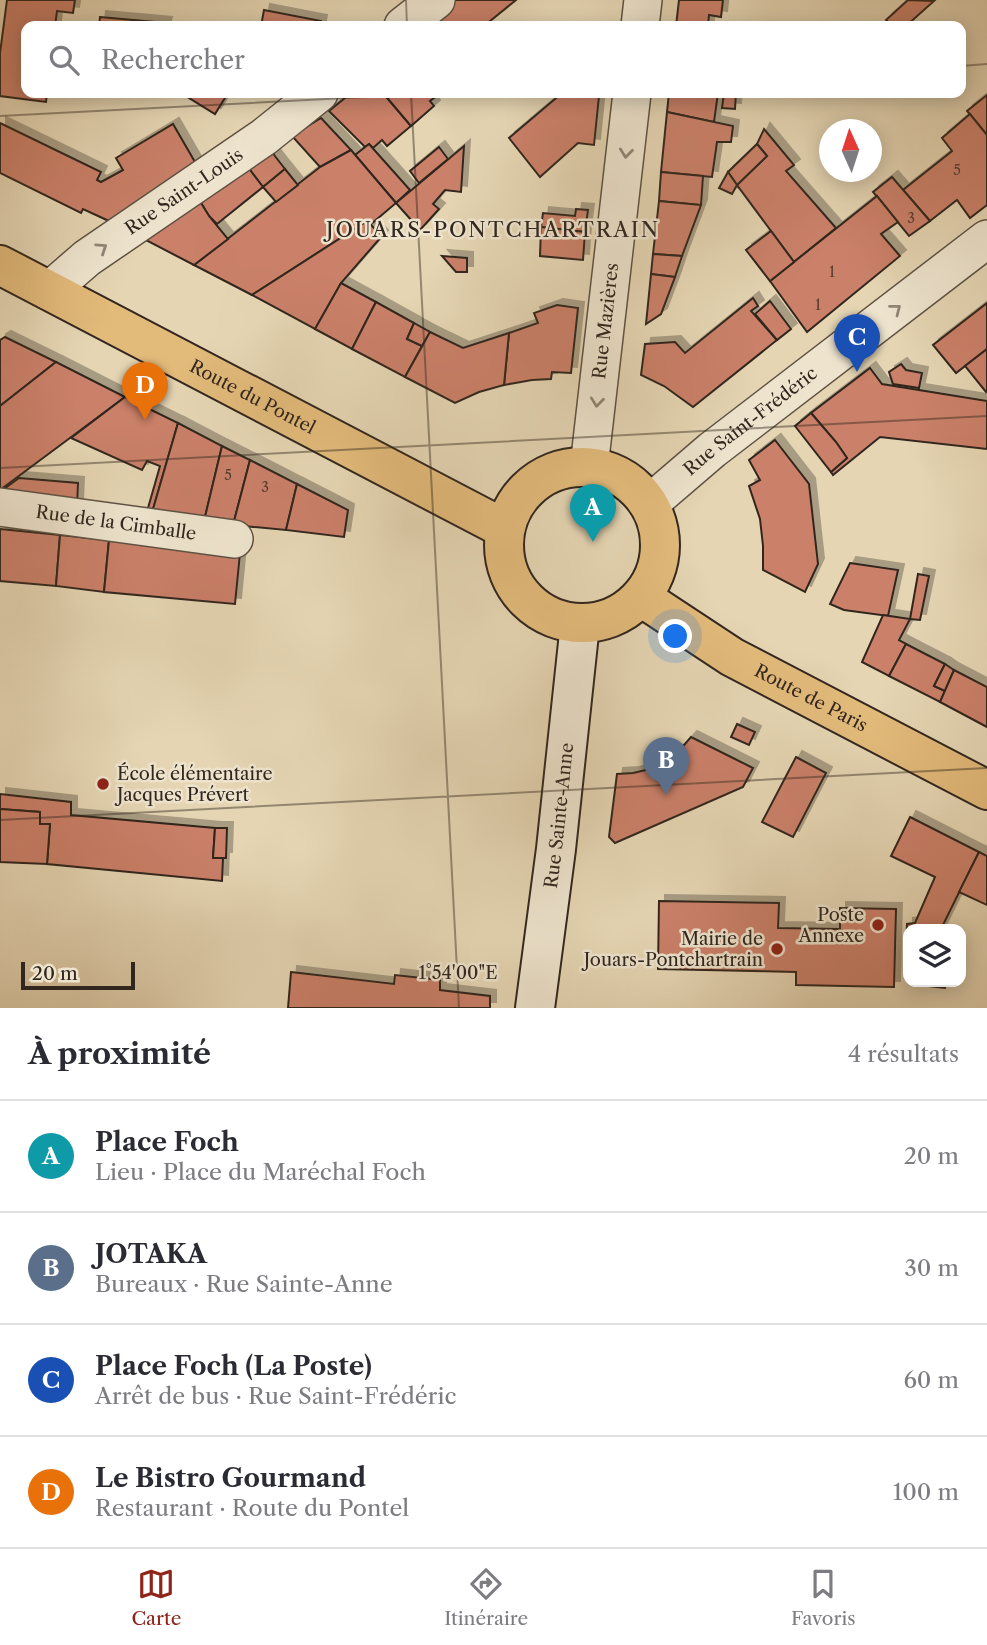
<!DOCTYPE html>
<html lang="fr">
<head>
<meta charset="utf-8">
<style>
  body { margin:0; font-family:"Libre Caslon Text",serif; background:#f7f7f7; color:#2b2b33 }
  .controls { position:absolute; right:21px; bottom:21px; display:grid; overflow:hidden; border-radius:14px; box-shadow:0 4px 18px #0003 }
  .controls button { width:63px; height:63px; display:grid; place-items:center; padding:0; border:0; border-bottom:2px solid #e1e1e2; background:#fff; color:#2b2b33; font:35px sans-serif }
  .compass { position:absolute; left:819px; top:119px; width:63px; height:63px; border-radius:50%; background:#fff; box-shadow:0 4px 18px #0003; rotate:357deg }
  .scale { position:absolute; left:21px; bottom:18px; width:114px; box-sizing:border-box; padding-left:7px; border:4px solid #31271f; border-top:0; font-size:19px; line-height:24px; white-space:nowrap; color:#31271f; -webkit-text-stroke:5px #eee4ce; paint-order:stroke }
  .you { position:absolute; left:676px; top:637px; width:24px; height:24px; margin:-18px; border:5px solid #fff; border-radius:50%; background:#1a73e8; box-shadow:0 0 0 10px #1a73e833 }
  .badge { display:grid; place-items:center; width:46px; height:46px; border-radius:50%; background:#8f2418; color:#fff; font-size:23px; font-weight:700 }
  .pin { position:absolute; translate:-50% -58px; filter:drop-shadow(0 2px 4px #0008) }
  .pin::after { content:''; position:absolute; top:37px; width:24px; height:21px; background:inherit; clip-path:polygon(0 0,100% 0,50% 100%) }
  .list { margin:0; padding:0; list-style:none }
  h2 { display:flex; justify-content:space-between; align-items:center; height:91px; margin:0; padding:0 28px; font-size:30px }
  h2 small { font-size:23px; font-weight:400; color:#7c7c81 }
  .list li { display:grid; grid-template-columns:46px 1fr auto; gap:21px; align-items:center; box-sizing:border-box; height:112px; padding:0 28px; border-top:2px solid #e1e1e2 }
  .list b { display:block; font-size:26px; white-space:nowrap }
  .list p { margin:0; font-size:23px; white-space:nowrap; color:#7c7c81 }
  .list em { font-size:23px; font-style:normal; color:#7c7c81 }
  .icon { flex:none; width:38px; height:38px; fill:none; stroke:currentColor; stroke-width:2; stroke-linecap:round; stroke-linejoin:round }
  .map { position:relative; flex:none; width:987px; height:1008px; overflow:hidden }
  .search { position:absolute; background:#fff; box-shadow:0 4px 18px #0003; left:21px; right:21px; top:21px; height:77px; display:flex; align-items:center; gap:18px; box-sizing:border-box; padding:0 24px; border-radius:14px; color:#7c7c81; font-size:26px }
  .sheet { height:539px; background:#fff }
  nav { display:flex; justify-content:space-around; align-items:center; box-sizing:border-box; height:98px; border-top:2px solid #e1e1e2; background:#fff; font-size:19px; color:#7c7c81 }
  nav a { display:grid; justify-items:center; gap:4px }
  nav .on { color:#8f2418 }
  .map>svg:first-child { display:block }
  .building { fill:#ca8069; stroke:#31271f; stroke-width:2; filter:url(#shadow) }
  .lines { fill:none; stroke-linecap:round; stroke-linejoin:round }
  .street-casing { stroke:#5e5244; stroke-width:40 }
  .secondary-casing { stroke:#31271f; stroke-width:42 }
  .primary-casing { stroke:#31271f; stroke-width:42 }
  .street { stroke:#eee4ce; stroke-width:37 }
  .secondary { stroke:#eee4ce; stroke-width:38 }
  .primary { stroke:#e2ba7a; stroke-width:38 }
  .oneway { stroke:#908676 }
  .ticks { fill:none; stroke:#31271f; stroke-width:2; stroke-opacity:0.45 }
  .poi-dot { fill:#8f2418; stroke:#eee4ce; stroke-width:2.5 }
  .labels { text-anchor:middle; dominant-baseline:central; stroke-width:5; stroke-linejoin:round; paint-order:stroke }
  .number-label { font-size:14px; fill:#573d32 }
  .street-label { font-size:18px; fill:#31271f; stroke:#eee4ce }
  .poi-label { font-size:18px; fill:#31271f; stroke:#eee4ce; text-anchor:end }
  .quarter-label { font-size:21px; letter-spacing:2px; fill:#31271f; stroke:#eee4ce }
  .ticks-label { font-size:18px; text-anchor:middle; fill:#31271f; stroke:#eee4ce; stroke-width:5; stroke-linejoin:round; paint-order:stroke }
</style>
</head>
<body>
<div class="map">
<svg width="987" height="1008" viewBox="0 0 987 1008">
  <defs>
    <filter id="shadow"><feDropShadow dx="6" dy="-6" stdDeviation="0" flood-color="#0004"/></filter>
  </defs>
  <rect width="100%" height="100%" fill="#e5d5b3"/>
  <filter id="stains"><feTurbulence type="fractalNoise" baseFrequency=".00286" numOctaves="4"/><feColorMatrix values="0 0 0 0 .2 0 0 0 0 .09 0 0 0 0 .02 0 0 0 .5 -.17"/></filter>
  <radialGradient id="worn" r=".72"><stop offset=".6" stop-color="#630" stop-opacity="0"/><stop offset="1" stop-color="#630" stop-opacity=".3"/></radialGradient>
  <g class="building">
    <polygon points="7,0 75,0 73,13 57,11 55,26 26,26 26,93 47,93 46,102 0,96 0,53"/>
    <polygon points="453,0 516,0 484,26 436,26 429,19"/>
    <polygon points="679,0 723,0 721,17 709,15 708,26 676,26"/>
    <polygon points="908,0 934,1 906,26 892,26 886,20"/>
    <polygon points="264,10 321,21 320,26 261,26"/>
    <polygon points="100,17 166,23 165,26 99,26"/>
    <polygon points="181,93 228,93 215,114"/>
    <polygon points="351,93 383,93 411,126 387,146 382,140 373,148 369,144 365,147 329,111"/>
    <polygon points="383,93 441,93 430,101 434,106 411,126"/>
    <polygon points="562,93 599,96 594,145 578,143 540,177 509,138"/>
    <polygon points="669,93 718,93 714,122 667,112"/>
    <polygon points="724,93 736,93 735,109 722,108"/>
    <polygon points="987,95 987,135 967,111"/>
    <polygon points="667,112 733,126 731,142 717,142 712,177 661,172"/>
    <polygon points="970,114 987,135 987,205 970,218 957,200 930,221 903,190 952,151 942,138"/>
    <polygon points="321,118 351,150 320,167 292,136"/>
    <polygon points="0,123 101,172 97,180 101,182 123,170 116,158 173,124 199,169 109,221 83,209 81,213 0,173"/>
    <polygon points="764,129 794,165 786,171 836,228 794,262 737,185 767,156 757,144"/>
    <polygon points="369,144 410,190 396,203 355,155"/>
    <polygon points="757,144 767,156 737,185 728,172"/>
    <polygon points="464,146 461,192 445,190 433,204 439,209 420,230 396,203"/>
    <polygon points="439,147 448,159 419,183 410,171"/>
    <polygon points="351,150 396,203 370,225 367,221 252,295 194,265 320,167"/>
    <polygon points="271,151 285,169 263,187 247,166"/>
    <polygon points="247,166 263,187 217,224 209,216 198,198"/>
    <polygon points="285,169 298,185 276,202 263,187"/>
    <polygon points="661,172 703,176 701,205 659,201"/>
    <polygon points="728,172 737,185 732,194 719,188"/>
    <polygon points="892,177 930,221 909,236 873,192"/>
    <polygon points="877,196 898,222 881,234 900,256 807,332 770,281"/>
    <polygon points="198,198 209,216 228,239 194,265 138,236"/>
    <polygon points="659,201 701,205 682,256 653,254"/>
    <polygon points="576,209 588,210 585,232 541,227 543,213 575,216"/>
    <polygon points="367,221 382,236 341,283 315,329 252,295"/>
    <polygon points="541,227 585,232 583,260 540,256"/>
    <polygon points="771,231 794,262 770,281 746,250"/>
    <polygon points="653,254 682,256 675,277 651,274"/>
    <polygon points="442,256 467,258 467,272 456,272"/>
    <polygon points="651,274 675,277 661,314 646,324"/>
    <polygon points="341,283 376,302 352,349 315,329"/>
    <polygon points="753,298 758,306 751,311 777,340 693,407 664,386 641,375 645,344 675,342 685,353"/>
    <polygon points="770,301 791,329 777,340 755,314"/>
    <polygon points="376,302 414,323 407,339 422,346 405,377 352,349"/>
    <polygon points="987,303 987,349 956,373 933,345"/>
    <polygon points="557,305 578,308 571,373 552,372 551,379 532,380 504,385 509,333 538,323 534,313"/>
    <polygon points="414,323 430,332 422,346 407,339"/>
    <polygon points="430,332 463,348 509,333 504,385 479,392 455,403 405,377"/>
    <polygon points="5,337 56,362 0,406 0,340"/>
    <polygon points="987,349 987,391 986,392 965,366"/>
    <polygon points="56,362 125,397 0,490 0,406"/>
    <polygon points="901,364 906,370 922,373 919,388 893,384 889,372"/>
    <polygon points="870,368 882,384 987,401 987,449 880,437 833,475 831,472 847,458 836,442 811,413"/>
    <polygon points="125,397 178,423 151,516 146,515 160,466 147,461 142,470 71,438"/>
    <polygon points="811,413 836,442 847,458 831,472 795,426"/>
    <polygon points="178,423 222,446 204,521 151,516"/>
    <polygon points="775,440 809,484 818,564 805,592 763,570 763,546 760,519 749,486 760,480 749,460"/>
    <polygon points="222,446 250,460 233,525 204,521"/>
    <polygon points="250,460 297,484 286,530 233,525"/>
    <polygon points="19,478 78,483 77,507 0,492"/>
    <polygon points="297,484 348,510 344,537 286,530"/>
    <polygon points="0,529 60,535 56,586 0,581"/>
    <polygon points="60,535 109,540 104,592 56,586"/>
    <polygon points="109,540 240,553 235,604 104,592"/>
    <polygon points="850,563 898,570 888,616 844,610 830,604"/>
    <polygon points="918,574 929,576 920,620 910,619"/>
    <polygon points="883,615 910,619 899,640 906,644 889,676 862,662"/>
    <polygon points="906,644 945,664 934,686 945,691 940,702 889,676"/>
    <polygon points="945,664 954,670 945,691 934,686"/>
    <polygon points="954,670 987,687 987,727 940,702"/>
    <polygon points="737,724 755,732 749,745 731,737"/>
    <polygon points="691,737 753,768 743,787 615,843 609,837 617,774 633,773 650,769 665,761 677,753"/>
    <polygon points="796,757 826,773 793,837 762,822"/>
    <polygon points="0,794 71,802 71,815 215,828 213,858 223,858 222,881 47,864 50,824 40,824 40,812 0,809"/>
    <polygon points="0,809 40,812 40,824 50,824 47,864 0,862"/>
    <polygon points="910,817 979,852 941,929 908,929 908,946 906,946 907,924 915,923 935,877 891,856"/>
    <polygon points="215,828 227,828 226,858 213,858"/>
    <polygon points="979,852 987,856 987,905 959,892"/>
    <polygon points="659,901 779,903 778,928 840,929 840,908 896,909 894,987 796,985 796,972 658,969"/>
    <polygon points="291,972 394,984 395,975 440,980 440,990 490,996 490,1008 288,1008"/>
    <polygon points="919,982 947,982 945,988 918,985"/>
  </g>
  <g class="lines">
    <g class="street-casing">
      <g id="street">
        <polyline points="403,26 436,0"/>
        <polyline points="640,26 643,0"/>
        <path id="s1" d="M49,291L87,258L264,137L319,93"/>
        <path id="s2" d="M589,467L632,93"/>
        <path id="s3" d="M649,504L712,450L987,239"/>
        <path id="s4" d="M0,507L234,539"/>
      </g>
    </g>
    <g class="secondary-casing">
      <g id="secondary">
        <path id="s5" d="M535,1008L556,849L580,624"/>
      </g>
    </g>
    <g class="primary-casing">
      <g id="primary">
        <path id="s6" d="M0,265L505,529"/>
        <circle cx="582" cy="545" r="78"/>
        <path id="s7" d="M641,597L732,657L987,790"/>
      </g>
    </g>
    <use href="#street" class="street"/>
    <use href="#secondary" class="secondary"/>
    <use href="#primary" class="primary"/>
  </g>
  <defs><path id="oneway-chevron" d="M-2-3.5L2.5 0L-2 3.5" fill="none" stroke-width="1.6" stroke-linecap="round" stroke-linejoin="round" transform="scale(1.75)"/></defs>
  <g class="oneway">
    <use href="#oneway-chevron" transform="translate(626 153) rotate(96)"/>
    <use href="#oneway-chevron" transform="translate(102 248) rotate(-34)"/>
    <use href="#oneway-chevron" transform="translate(896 309) rotate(-38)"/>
    <use href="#oneway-chevron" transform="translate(597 402) rotate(96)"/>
  </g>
  <path class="ticks" d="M406,0L407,26M961,66L987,64M411,93L459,1008M0,116L442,93M0,468L987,416M0,820L987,768"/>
  <g class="poi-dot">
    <circle cx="103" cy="784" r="7"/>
    <circle cx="878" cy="925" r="7"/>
    <circle cx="777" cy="949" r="7"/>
  </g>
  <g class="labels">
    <g class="number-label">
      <text x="957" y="170">5</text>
      <text x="911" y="218">3</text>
      <text x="832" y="272">1</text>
      <text x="818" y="305">1</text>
      <text x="228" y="475">5</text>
      <text x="265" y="487">3</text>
    </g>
    <g class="street-label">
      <text stroke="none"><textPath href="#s1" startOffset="168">Rue Saint-Louis</textPath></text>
      <text stroke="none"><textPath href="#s2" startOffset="147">Rue Mazières</textPath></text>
      <text stroke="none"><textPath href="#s6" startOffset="285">Route du Pontel</textPath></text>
      <text stroke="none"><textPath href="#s3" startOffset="131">Rue Saint-Frédéric</textPath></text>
      <text stroke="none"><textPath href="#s4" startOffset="117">Rue de la Cimballe</textPath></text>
      <text stroke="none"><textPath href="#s7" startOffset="198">Route de Paris</textPath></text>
      <text stroke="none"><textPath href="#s5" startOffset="194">Rue Sainte-Anne</textPath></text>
    </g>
    <g class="poi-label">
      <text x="117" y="774" text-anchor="start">École élémentaire<tspan x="117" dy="21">Jacques Prévert</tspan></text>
      <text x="864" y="915">Poste<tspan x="864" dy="21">Annexe</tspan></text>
      <text x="763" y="939">Mairie de<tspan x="763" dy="21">Jouars-Pontchartrain</tspan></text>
    </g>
    <g class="quarter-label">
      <text x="493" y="229">JOUARS-PONTCHARTRAIN</text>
    </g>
  </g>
  <g class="ticks-label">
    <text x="458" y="979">1°54'00"E</text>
  </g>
  <rect width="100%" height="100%" filter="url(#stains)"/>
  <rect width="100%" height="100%" fill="url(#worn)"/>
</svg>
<div class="controls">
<button><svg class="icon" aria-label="layers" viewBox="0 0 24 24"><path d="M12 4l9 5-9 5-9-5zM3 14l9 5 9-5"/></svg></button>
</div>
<svg class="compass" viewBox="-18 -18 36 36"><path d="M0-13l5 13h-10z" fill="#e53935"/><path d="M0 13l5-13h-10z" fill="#7c7c81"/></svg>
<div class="scale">20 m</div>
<div class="you"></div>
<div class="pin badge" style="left:593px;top:542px;background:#0f9aa8">A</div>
<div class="pin badge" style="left:666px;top:795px;background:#5c6f8a">B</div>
<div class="pin badge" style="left:857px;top:372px;background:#1a4fb4">C</div>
<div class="pin badge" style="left:145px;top:420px;background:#e8710a">D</div>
<div class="search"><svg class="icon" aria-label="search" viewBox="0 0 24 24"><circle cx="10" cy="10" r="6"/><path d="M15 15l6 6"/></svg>Rechercher</div>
</div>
<section class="sheet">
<h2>À proximité<small>4 résultats</small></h2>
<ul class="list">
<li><span class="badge" style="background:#0f9aa8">A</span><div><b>Place Foch</b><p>Lieu · Place du Maréchal Foch</p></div><em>20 m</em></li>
<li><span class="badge" style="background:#5c6f8a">B</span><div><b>JOTAKA</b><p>Bureaux · Rue Sainte-Anne</p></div><em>30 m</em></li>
<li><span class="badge" style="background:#1a4fb4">C</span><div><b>Place Foch (La Poste)</b><p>Arrêt de bus · Rue Saint-Frédéric</p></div><em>60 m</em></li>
<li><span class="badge" style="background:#e8710a">D</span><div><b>Le Bistro Gourmand</b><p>Restaurant · Route du Pontel</p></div><em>100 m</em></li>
</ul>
</section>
<nav>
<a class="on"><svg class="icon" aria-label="map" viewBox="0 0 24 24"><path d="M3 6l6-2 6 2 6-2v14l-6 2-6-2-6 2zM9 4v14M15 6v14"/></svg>Carte</a>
<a><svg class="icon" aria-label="directions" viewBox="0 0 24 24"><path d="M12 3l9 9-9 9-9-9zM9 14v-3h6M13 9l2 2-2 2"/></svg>Itinéraire</a>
<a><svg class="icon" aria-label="saved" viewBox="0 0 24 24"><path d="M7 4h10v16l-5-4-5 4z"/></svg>Favoris</a>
</nav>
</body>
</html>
